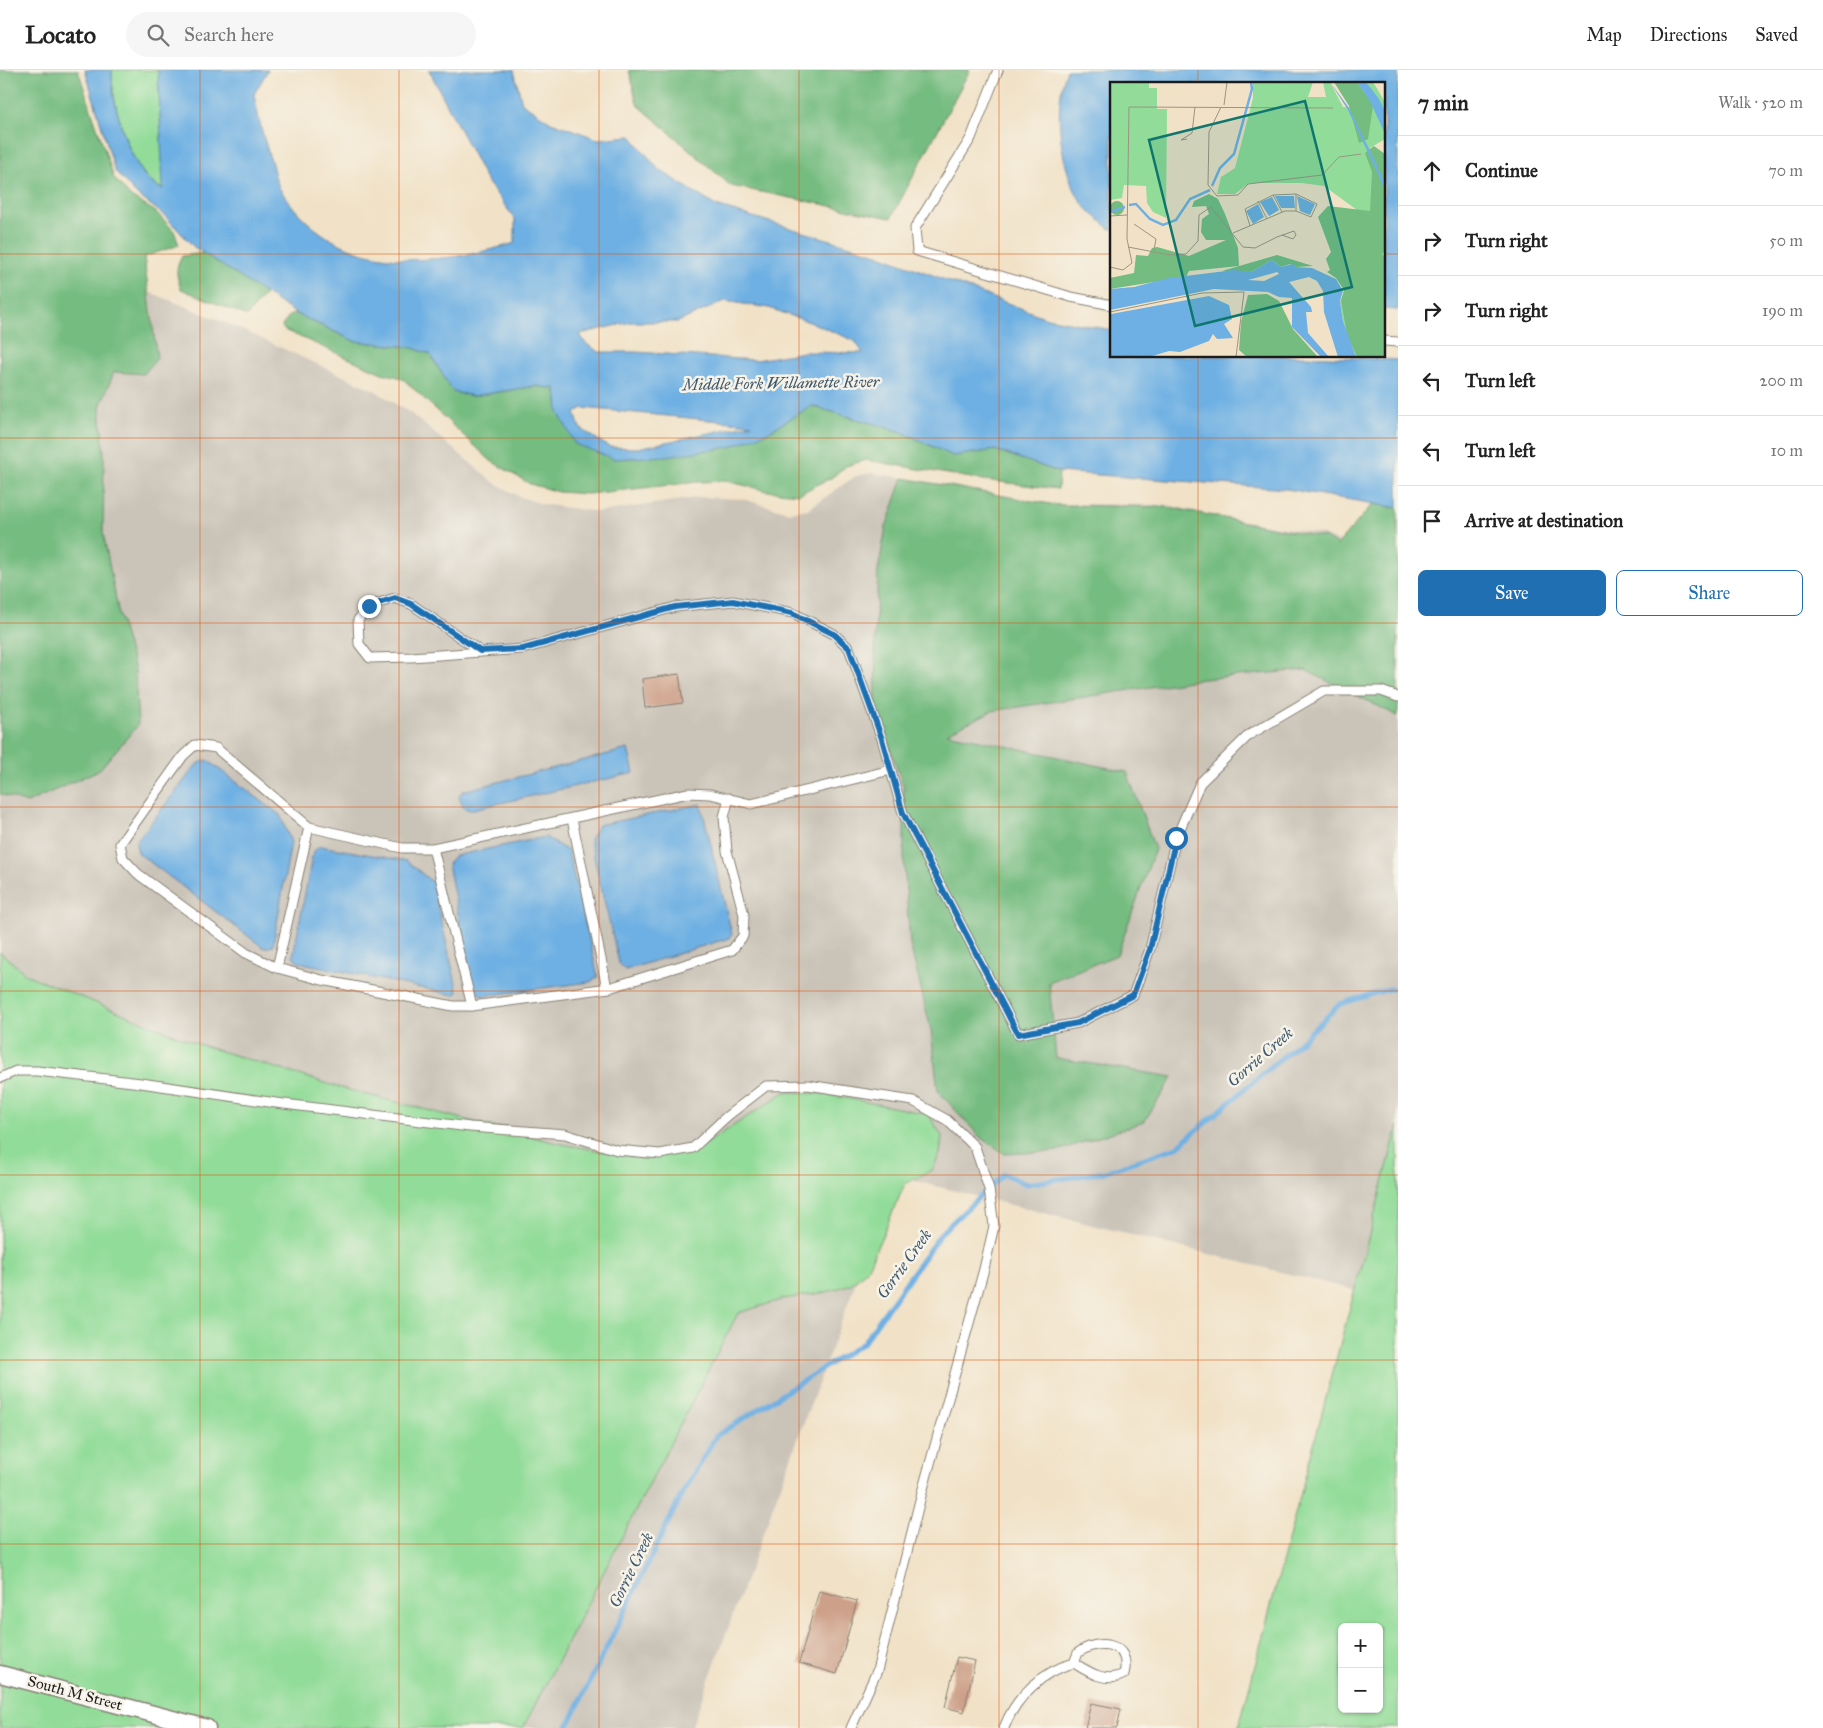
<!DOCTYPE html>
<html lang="en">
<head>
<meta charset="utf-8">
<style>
  body { margin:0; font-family:"IM FELL Great Primer",serif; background:#f6f6f6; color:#222 }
  .controls { position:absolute; right:15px; bottom:15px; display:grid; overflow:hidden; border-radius:8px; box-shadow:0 1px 4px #0004 }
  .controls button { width:45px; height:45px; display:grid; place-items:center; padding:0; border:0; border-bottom:1px solid #e0e0e0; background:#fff; color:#222; font:25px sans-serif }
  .stop { position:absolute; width:15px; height:15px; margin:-11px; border:4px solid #1f6fb2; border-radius:50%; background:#fff }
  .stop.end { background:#1f6fb2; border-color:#fff; box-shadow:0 1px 5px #0008 }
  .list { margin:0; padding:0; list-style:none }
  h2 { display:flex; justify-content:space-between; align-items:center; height:65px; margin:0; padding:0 20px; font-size:21px }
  h2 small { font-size:16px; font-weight:400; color:#767676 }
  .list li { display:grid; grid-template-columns:32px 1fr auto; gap:15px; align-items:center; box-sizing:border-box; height:70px; padding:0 20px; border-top:1px solid #e0e0e0 }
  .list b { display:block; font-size:19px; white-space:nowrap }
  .list em { font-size:16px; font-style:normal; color:#767676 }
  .actions { display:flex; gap:10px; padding:15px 20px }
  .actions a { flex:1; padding:11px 0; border:1px solid #1f6fb2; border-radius:8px; text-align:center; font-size:18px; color:#1f6fb2 }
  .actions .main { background:#1f6fb2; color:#fff }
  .icon { flex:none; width:28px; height:28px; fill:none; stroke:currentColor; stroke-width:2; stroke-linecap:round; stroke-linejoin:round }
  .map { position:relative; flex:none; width:1398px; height:1658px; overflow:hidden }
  header { display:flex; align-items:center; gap:30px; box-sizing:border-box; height:70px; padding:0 25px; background:#fff; border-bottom:1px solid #e0e0e0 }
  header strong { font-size:24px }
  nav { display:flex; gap:28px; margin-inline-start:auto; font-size:18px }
  .search { width:350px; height:45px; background:#f6f6f6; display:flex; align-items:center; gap:12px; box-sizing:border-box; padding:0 18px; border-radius:28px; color:#767676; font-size:19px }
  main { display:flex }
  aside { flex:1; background:#fff }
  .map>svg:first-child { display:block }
  .industrial { fill:#cac3b8 }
  .green { fill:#91dc98; stroke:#567c5a; fill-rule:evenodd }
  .forest { fill:#74bc80; stroke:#486c4e }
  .water { fill:#6eb0e3; stroke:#456680; fill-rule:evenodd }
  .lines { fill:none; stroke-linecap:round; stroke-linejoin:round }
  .stream { stroke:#6eb0e3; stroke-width:5 }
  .building { fill:#cda089 }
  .service-casing { stroke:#867f72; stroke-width:11 }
  .minor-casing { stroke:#867f72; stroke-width:19 }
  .service { stroke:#fff; stroke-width:9 }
  .minor { stroke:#fff; stroke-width:16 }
  .route { stroke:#1f6fb2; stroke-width:6 }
  .grid { fill:none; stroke:#de560d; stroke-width:1; stroke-opacity:0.55 }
  .labels { text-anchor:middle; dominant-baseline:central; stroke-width:5; stroke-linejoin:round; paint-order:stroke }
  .street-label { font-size:15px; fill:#1c1c1c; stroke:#f7f3e8 }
  .water-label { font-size:16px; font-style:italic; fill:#3d576c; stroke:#f7f3e8 }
  .inset-river { fill:none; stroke:#6eb0e3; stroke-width:2.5 }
  .inset-road { fill:none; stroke:#9c9383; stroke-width:1 }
  .view { fill:#0f766e; fill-opacity:0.15; stroke:#0f766e; stroke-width:2.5 }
  .inset-edge { fill:none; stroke:#1c1c1c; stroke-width:2.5 }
</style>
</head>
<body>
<header>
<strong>Locato</strong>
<div class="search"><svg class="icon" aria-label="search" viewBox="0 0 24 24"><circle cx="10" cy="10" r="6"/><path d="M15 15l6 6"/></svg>Search here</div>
<nav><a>Map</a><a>Directions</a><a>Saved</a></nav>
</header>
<main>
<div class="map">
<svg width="1398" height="1658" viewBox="0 0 1398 1658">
  <rect width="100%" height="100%" fill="#f7f3e8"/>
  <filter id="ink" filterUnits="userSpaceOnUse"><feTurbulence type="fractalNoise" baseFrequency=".02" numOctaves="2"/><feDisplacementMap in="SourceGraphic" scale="10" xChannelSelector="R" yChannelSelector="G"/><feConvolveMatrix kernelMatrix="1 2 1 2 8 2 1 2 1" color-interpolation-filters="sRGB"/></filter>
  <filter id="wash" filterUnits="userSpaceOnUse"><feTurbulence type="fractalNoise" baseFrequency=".0096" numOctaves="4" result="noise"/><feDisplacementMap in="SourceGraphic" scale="20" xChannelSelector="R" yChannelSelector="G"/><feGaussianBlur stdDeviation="1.12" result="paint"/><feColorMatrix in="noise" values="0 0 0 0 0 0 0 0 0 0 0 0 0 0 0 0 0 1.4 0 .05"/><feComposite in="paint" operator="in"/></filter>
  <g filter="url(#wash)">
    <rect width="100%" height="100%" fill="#f1e2c7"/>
    <polygon class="industrial" points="0,53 142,219 231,255 374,320 410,343 492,411 518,426 541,434 599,442 702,427 742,429 789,442 808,439 856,406 872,403 949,415 1017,429 1060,434 1168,435 1232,449 1321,464 1337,471 1371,480 1398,481 1398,1231 895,1106 691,1658 0,1658"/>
    <g class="green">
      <path d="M112,0H158L164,119C132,111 110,30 112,0Z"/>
      <polygon points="0,882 27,905 198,974 341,1018 557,1073 644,1089 707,1073 785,1022 825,1024 928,1044 942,1066 940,1084 932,1100 905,1114 867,1200 851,1214 827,1222 784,1229 738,1243 523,1658 0,1658"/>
      <path d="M1398,1056V1658H1238L1243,1641ZM1342,1557H1379V1639H1342Z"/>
    </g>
    <g class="forest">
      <polygon points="0,0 78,0 114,108 131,127 156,142 174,161 179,175 144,187 157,288 144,304 114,302 100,337 104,384 103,462 119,545 135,600 138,655 99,700 27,733 0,724"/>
      <polygon points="629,0 970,0 891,148 731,116 637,34"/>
      <path d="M203,183L266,223L247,246L181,219C176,205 175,199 182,186Z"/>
      <polygon points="295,243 354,271 410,277 431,284 453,322 473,326 536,316 556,319 558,342 614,389 766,363 812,336 902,362 953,386 995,380 1059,402 1058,419 983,410 866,390 846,396 831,408 799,424 768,421 726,411 698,412 588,424 558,422 530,414 491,391 402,308 382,303 284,260 282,256 289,246"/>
      <polygon points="903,408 1055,435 1167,437 1326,468 1337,475 1373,434 1398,438 1398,646 1305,600 1203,609 992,641 947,663 1127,702 1155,779 1117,885 1049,912 1056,988 1173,1007 1144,1052 1057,1081 1005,1084 979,1066 938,1021 931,960 910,874 904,792 904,718 876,637 875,566 878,501 886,457"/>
    </g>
    <g class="water">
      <path d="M85,0H112C110,30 132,111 163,119L158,0H268L254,24C258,48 264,71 272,94C274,102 276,112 280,119C334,205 430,198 515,173V149L486,110L429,0H514L522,33L551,52L598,69L631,66L658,99L716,136L874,183L1047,248L1112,260V286H1307L1398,290V438L1287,419L1059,402L995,380L953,386L902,362L812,336L766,363L730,377L666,386L614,389L575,374L558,342L556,319L536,316L473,326L453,322L430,284L410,277L354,271L295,243L194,177L164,145L136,124L115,101ZM725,231L769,238L815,254L855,271L863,283L804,282L756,290L636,282H599L585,273L580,264L631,252H678ZM583,338L752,354L638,378L609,377L580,358L575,343Z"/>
      <path d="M1067,0H1398V240L1384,239V14H1112V160C1102,152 1090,143 1083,134C1060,103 1052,35 1067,0Z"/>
      <polygon points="628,679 634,703 469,740 463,737 459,726 463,721"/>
      <polygon points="207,690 280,745 291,772 273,876 264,878 138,783 136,772 197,694"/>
      <polygon points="701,734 732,865 729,868 625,900 619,893 590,770 598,755"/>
      <polygon points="545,767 568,781 598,907 590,912 482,926 473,918 448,794 454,786"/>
      <polygon points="320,776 407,791 432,812 458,922 454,925 298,892 293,886 313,782"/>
    </g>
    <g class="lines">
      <polyline class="stream" points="567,1658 680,1428 716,1366 863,1273 941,1163 1004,1104 1026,1114 1104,1102 1177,1077 1300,972 1340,934 1389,919 1398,919"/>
    </g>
    <g id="blocks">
      <g class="building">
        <polygon points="679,604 683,633 645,638 642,609"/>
        <polygon points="819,1521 857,1531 837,1604 799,1593"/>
        <polygon points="957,1587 975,1591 964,1642 945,1637"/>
        <polygon points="1091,1633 1121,1639 1117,1658 1085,1658"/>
      </g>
    </g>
  </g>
  <g filter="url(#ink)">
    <use href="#blocks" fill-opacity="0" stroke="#867f72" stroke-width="1"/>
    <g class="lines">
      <g class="service-casing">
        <g id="service">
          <polyline points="998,0 971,68 915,158 917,181 1071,227 1112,235"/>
          <polyline points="1384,271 1398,272"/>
          <polyline points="480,581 411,534 395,528 369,536 358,550 359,574 370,588 411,587 523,579 675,537 733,531 793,543 834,564 849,578 882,669 903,743 1018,964 1078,953 1133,925 1150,879 1176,768 1200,713 1249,665 1324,621 1381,621 1398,627"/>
          <polyline points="729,728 724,747 727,781 744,845 743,866 732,880 609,918 472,936 453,936 322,910 277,898 246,883 138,804 123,788 120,774 183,686 195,675 216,678 309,757 402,778 433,778 688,723 710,724 751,734 891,700"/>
          <polyline points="572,749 607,918"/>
          <polyline points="433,778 472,936"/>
          <polyline points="277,898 309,757"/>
          <polyline points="0,1008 16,1001 37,1001 141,1013 276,1033 470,1057 565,1064 617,1080 660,1084 693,1078 726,1047 766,1016 808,1015 913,1031 947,1050 975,1077 989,1119 994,1156 984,1199 921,1426 877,1601 851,1658"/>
          <path d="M1004,1658C1015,1628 1042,1601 1074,1593C1088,1602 1107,1614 1124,1604C1132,1572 1098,1568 1078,1583L1074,1593"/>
        </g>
      </g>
      <g class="minor-casing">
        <polyline id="minor" points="0,1604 207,1658"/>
      </g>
      <use href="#service" class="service"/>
      <use href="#minor" class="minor"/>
    </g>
  </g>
  <g class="lines" filter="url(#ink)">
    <polyline class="route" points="369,536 395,528 411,534 480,581 523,579 675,537 733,531 792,543 834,564 849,578 882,669 903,743 1018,964 1078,953 1133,925 1150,879 1176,768"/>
  </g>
  <path class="grid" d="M200,0V1658M399,0V1658M599,0V1658M799,0V1658M999,0V1658M1198,0V14M0,184H1112M1384,184H1398M1198,286V1658M0,368H1398M0,553H1398M0,737H1398M0,921H1398M0,1105H1398M0,1290H1398M0,1474H1398"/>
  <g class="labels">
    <g class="street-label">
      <text transform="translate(75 1623) rotate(15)">South M Street</text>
    </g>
    <g class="water-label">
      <text transform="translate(781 313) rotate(-1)">Middle Fork Willamette River</text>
      <text transform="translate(1260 987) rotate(-41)">Gorrie Creek</text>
      <text transform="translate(904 1194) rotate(-54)">Gorrie Creek</text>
      <text transform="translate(631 1500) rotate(-64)">Gorrie Creek</text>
    </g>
  </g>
  <g transform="translate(1110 12)">
    <rect width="275" height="275" fill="#f1e2c7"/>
    <path d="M0,0H39V6H47V27H57L56,136L43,130L37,121L36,104L14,103L12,116L0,118ZM143,0H203L198,15H216L213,0H220L233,25H259L257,0H263L275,20V57L260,66L275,101V275H246L233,239L230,219L246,205L247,128L214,104L192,101H139L125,112H107L111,95L125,86L143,16Z" fill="#91dc98"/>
    <path d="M224,0H247L260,18L263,24L258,57L249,61L239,24ZM264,64L275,72V168L272,172L275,176V275H247L237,253L231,218L234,208L226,196L217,190L220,188L216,177L221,170L208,135L218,124L260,129L262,90L255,71ZM99,112L108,117L115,132L128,166L129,184L79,189L76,195L0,207V196L24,191L26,173L38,174L42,166L47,165L79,174L116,158H96L91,150L92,137L99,132L96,124L82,125L84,119ZM0 126a7 7 0 1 1 14 0a7 7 0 1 1-14 0ZM167,173L203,184L186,185L180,182L171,185L162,178L141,190L112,189ZM157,212L169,219L183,247L208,275H137L129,268L131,240L138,213Z" fill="#74bc80"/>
    <path d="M220,0L239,26L267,83L268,92L238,28ZM247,0H256L269,17L275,29V52L260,19ZM165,114H184L185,126H171ZM187,114L205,122L200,133L190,129ZM162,115L169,128L159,134L150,120ZM148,122L154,135L143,142L136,129ZM162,178L171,185L182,182L186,185L202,186L226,197L233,209L230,219L233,239L246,275H228L214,230L213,209L207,199L199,195L179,200L201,225L202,230H196L198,251L219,275H211L182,245V216L169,215L158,210L104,207L0,228V207L24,205L59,196L124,188L141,190ZM167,190L169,192L154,199L138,198ZM99,214L119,223L122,237L114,242L123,256L107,257L103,252L99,259L70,270L59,269L39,275H0L1,232Z" fill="#6eb0e3" fill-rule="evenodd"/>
    <path class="inset-river" d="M268,88L275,106M102,104L110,86L124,72L142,7L141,0M19,123L26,122L40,137L53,143L66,138L80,117L100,108M0,130L15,125"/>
    <path class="inset-road" d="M114,23L117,0M111,25L99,50L98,103L107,114L128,113L138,102L212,93L229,75L251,72M77,57L71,58L82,51L85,25M186,112V129M163,113L172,130M148,119L157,137M0,134L17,133M24,142L46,157L44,168M123,151L175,129H186L201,135L207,122L186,112L163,113L135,127L140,144M18,165L60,173L76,172L88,159L89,133L101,125L133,165L145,166L167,155L184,149L186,153L183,157L172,153M0,185L13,188L22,181L17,157L19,25L223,26M0,230L92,211L134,210L126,275"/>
    <path class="view" d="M195,19L242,205L85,244L39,58Z"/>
    <rect width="275" height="275" class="inset-edge"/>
  </g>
</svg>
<div class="controls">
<button>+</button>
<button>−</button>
</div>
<div class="stop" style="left:1176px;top:768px"></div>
<div class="stop end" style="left:369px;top:536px"></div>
</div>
<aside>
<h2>7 min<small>Walk · 520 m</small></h2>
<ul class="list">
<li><svg class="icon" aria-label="ahead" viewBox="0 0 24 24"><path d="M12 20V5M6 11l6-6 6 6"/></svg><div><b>Continue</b></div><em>70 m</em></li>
<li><svg class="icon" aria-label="right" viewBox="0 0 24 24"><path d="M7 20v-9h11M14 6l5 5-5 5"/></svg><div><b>Turn right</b></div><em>50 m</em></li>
<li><svg class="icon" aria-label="right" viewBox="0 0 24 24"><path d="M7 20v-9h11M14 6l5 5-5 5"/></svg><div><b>Turn right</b></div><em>190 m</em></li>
<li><svg class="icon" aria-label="left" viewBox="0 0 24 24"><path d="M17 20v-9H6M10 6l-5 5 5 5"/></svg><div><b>Turn left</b></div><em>200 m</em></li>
<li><svg class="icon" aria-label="left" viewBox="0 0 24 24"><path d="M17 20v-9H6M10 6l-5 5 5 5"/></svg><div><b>Turn left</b></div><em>10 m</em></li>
<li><svg class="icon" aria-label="arrive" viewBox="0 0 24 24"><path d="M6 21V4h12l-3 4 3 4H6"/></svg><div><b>Arrive at destination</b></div></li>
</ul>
<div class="actions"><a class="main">Save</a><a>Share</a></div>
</aside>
</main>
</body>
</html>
